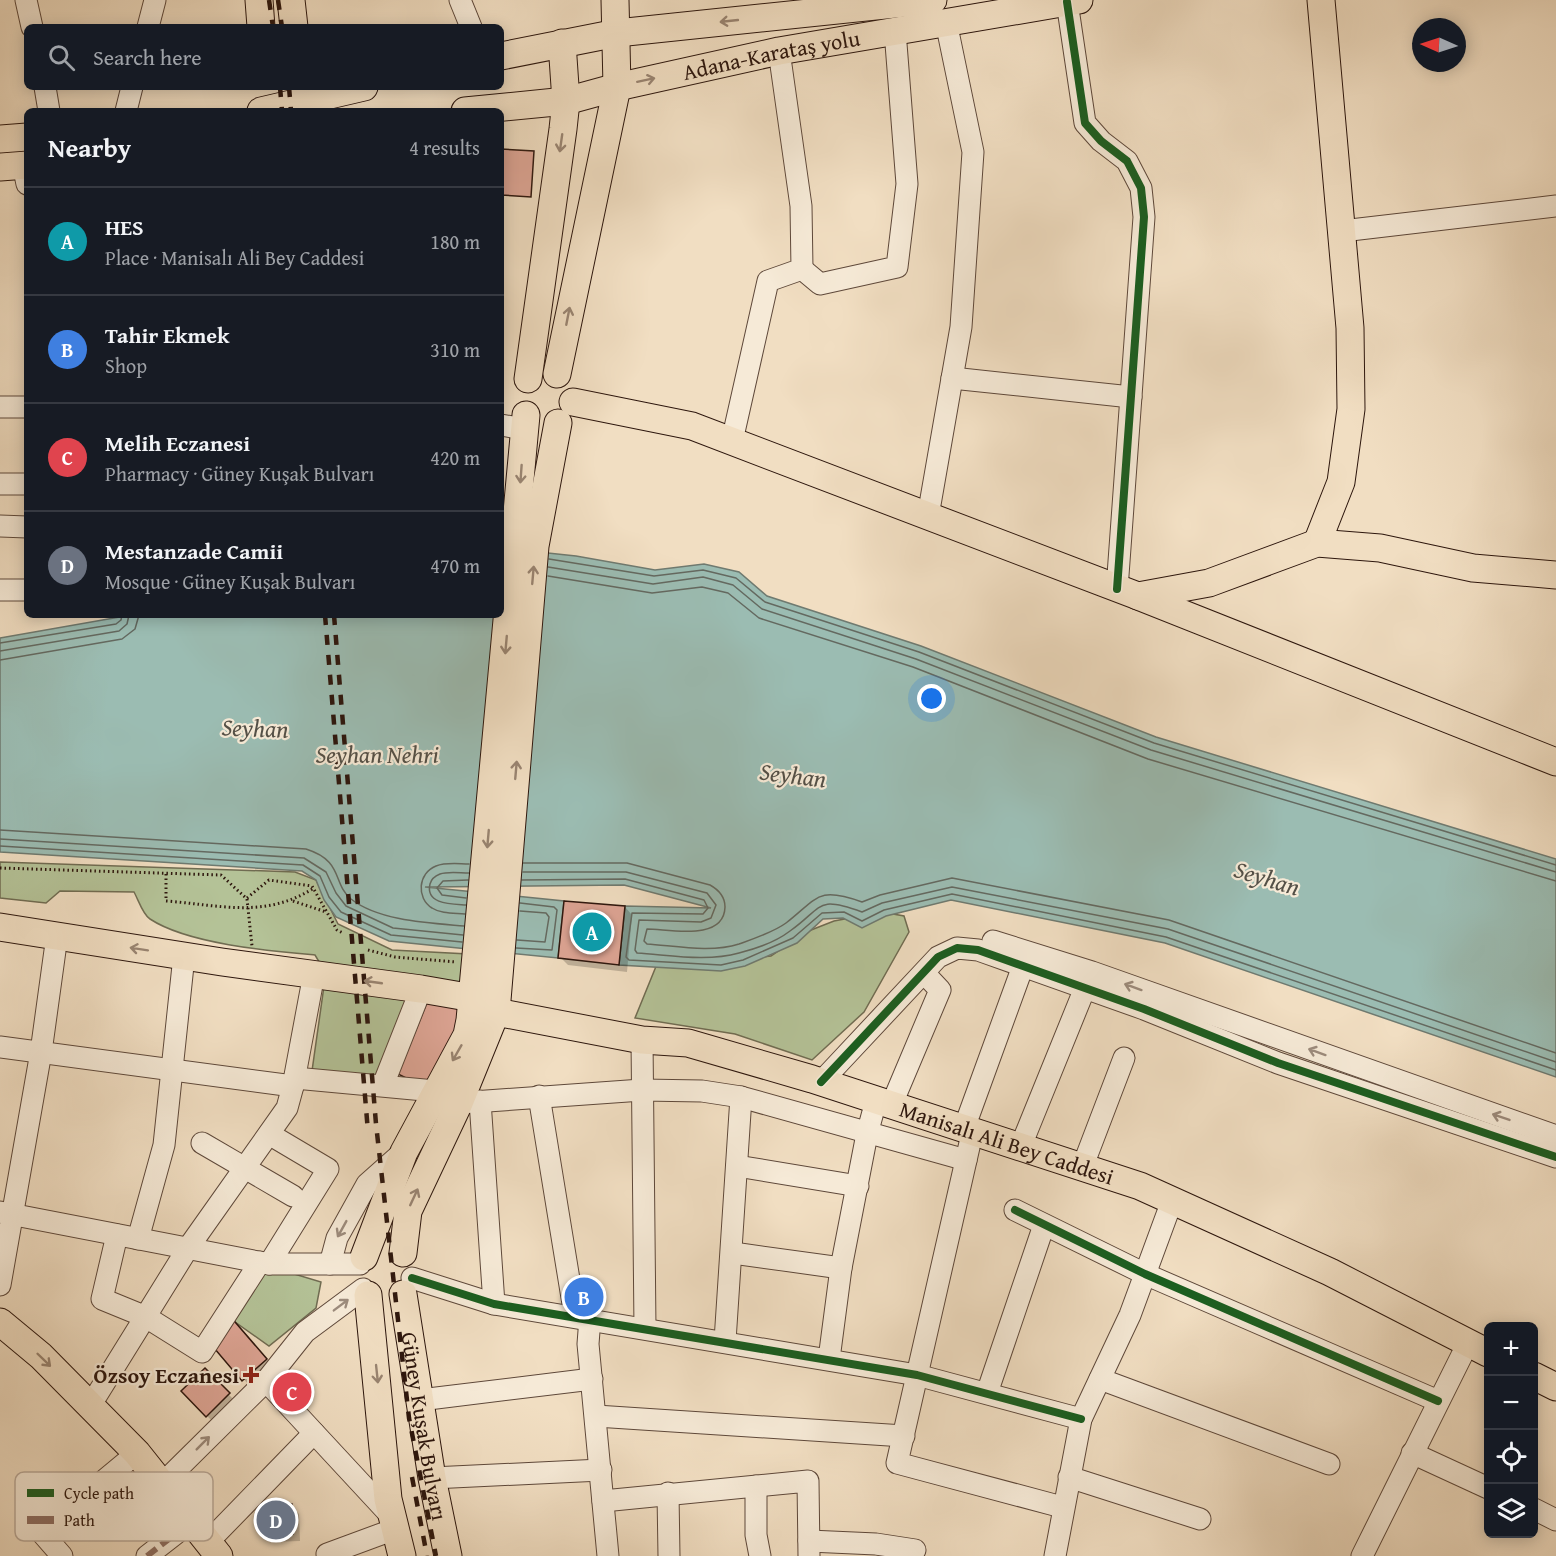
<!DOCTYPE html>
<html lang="en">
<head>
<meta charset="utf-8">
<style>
  body { margin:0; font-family:"Gentium Book Plus",serif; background:#20242c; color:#f1f3f6 }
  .controls { position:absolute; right:18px; bottom:18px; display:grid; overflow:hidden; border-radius:9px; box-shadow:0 3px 15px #0003 }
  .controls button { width:54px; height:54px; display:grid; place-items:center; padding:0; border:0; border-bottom:2px solid #363941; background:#171b24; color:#f1f3f6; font:30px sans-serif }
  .compass { position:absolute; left:1412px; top:18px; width:54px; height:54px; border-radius:50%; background:#171b24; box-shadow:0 3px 15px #0003; rotate:273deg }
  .you { position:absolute; left:932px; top:699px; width:21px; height:21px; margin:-15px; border:4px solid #fff; border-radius:50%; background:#1a73e8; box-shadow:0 0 0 9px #1a73e833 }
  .badge { display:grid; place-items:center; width:39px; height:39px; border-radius:50%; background:#7c3aed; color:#fff; font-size:20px; font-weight:700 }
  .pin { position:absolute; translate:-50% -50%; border:3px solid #fff; box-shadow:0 2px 6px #0006 }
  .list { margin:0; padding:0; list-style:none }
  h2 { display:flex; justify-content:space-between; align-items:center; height:78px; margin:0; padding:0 24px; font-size:26px }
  h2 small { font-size:20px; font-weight:400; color:#9ea1a6 }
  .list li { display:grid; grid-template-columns:39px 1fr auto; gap:18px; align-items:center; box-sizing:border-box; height:108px; padding:0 24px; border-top:2px solid #363941 }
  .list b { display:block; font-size:22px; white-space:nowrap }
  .list p { margin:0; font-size:20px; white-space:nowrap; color:#9ea1a6 }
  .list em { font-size:20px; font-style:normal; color:#9ea1a6 }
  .icon { flex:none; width:33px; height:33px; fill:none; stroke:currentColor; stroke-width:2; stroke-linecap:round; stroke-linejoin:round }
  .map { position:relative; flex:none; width:1556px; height:1556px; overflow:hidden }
  .search { position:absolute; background:#171b24; box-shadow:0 3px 15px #0003; left:24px; top:24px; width:480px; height:66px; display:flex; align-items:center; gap:15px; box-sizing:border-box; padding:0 21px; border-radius:9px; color:#9ea1a6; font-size:22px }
  .panel { position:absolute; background:#171b24; box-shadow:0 3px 15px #0003; left:24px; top:108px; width:480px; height:510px; border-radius:9px }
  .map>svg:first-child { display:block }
  .green { fill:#b4c297; stroke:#706c52; stroke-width:1.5 }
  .water { fill:#9bbcb2; stroke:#6f7a70; stroke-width:1.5 }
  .shadow { fill:#0003 }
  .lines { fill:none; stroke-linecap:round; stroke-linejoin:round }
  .shore { stroke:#646960; stroke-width:1.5 }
  .building { fill:#dea595; stroke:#2d160d; stroke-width:1.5 }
  .minor-casing { stroke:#5e483a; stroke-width:23 }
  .major-casing { stroke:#2d160d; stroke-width:29 }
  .path { stroke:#2d160d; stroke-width:3; stroke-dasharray:1.5 3; stroke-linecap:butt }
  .minor { stroke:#f6ead7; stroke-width:21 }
  .major { stroke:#f1dec2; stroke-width:27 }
  .rail { stroke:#2d160d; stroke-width:4.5; stroke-dasharray:10 10; stroke-linecap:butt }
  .quiet { stroke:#8d6e63; stroke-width:6; stroke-dasharray:12 6; stroke-linecap:butt }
  .cycleway-casing { stroke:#f6ead7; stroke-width:11 }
  .cycleway { stroke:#1b5e20; stroke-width:8 }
  .oneway { stroke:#998471 }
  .oneway2 { stroke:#9c8b7c }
  .poi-dot { fill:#8f2418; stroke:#f6ead7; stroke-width:2 }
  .labels { text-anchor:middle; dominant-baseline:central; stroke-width:4.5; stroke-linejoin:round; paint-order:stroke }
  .street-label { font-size:22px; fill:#2d160d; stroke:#f6ead7 }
  .poi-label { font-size:22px; font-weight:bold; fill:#2d160d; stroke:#f6ead7; text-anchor:end }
  .water-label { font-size:24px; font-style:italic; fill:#545047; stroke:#f6ead7 }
  .key { fill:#f6ead7; stroke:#baaa9a; stroke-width:1.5 }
  .key-label { font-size:16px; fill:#2d160d }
</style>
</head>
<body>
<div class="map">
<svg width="1556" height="1556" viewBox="0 0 1556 1556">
  <rect width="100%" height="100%" fill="#f1dec2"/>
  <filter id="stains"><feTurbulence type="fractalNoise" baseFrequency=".00333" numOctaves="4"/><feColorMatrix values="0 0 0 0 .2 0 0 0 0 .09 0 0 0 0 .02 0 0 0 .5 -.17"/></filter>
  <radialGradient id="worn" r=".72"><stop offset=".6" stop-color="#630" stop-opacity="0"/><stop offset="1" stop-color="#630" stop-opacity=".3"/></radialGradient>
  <g class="green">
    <path d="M0,862L295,872L316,880L338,924L392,950L468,954L462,986L321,965L315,955C270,951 188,944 150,919C143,915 138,899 134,892L60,891L46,903L0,898Z"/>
    <polygon points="882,912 904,916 909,932 864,1012 812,1060 735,1034 635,1018 657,964 711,963 771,956 806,932 834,921"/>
    <polygon points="325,979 408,998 387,1082 311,1078"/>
    <polygon points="261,1264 321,1282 316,1308 269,1346 228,1317"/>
  </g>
  <polygon class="water" points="501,548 576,556 655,570 704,564 739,572 767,596 921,646 1156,737 1556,859 1556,1077 1165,943 951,900 886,916 862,928 843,918 823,919 797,943 745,966 721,971 619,965 625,906 711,908 624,885 425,887 564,901 558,958 389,941 336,917 324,900 316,880 302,871 0,852 0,638 131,615 501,615"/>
  <g class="shadow">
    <polygon points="501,151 534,154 531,197 501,195"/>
    <polygon points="625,907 632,915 627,972 568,965 560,957"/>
    <polygon points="234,1323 272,1365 249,1385 210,1342"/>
    <polygon points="205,1370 234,1400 212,1421 183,1391"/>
    <polygon points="291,1506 299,1514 300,1541 270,1542 263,1535"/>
  </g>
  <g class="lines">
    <g class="shore">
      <polyline points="549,559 654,576 703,570 736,578 765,602 919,652 1154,743 1556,865"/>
      <polyline points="548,567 653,584 703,577 733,585 762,609 916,659 1151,750 1556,872"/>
      <polyline points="548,576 652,593 702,587 728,593 759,618 913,667 1148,759 1556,881"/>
      <polyline points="0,643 116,624 121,620 122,615"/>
      <polyline points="0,651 119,631 127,624 129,615"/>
      <polyline points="0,660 122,639 135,629 139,615"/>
      <path d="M0,830L306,849C344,861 332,883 351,899C379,921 429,923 464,926"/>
      <polyline points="0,839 304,858 326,872 336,893 346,906 393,928 463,935"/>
      <polyline points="0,846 303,865 320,876 329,897 341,912 391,935 462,942"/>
      <path d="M523,863H627L710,885C719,890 725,897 725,907C724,942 669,929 647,929L644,941L647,944C676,946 711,953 739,944C753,939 774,932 786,923C818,898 817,886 862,902L880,895L952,878L1169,920L1556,1053"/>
      <path d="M523,872H626L707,893L716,905L711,918L701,922L639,920L635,950L637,953C670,955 707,962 739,953C755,949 777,941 790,931C824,907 815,895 862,912L882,903L952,887L1168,929L1556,1062"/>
      <polyline points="522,880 625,879 704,900 708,908 703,914 632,913 626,957 629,960 721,965 743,960 793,938 822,913 844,912 862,921 884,910 952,894 1166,937 1556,1070"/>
      <polyline points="466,898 442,895 437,888 443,881 468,880"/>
      <path d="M466,905C453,904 425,905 430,884C431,880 435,876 440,874C448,871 460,873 469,873"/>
      <path d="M465,914C454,913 441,914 432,908C416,898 418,873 436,866C446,862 459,864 469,864"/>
      <polyline points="517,940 545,942 549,917 546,913 520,911"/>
      <polyline points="516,948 552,950 557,910 554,907 520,903"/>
    </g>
  </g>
  <g class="building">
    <polygon points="501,149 534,151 531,197 501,195"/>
    <polygon points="564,901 625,906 619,965 558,958"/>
    <polygon points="430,995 465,1013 426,1088 398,1074"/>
    <polygon points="229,1315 267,1359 242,1381 209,1342"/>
    <polygon points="205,1368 230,1393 206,1417 181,1391"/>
    <polygon points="292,1504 293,1534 261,1535 260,1505"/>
  </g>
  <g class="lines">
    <g class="minor-casing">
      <g id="minor">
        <polyline points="26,0 32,27"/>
        <polyline points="460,0 471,27"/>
        <polyline points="1067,2 1085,123 1101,141 1127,161 1141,188 1144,217 1117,589"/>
        <polyline points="148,27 155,0"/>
        <polyline points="45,87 49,111"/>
        <polyline points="126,111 132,87"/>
        <polyline points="23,165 27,184"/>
        <polyline points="1342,231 1556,206"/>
        <polyline points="802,269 820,284 897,267 907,184 895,31"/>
        <polyline points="952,378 1131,397"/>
        <polyline points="0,407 27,407"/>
        <polyline points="501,425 524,429"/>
        <polyline points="732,441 768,281 802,269 801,206 779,51"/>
        <polyline points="0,484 27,484"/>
        <polyline points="928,516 961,327 973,152 946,22"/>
        <polyline points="0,526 27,527"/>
        <polyline points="0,590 27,590"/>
        <polyline points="993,941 1092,972 1556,1136"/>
        <polyline points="642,1040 645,1328"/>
        <polyline points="0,1047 293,1086 314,974"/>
        <polyline points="295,1078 435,1091"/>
        <polyline points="821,1082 938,957 957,948 978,950 1144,1009 1278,1063 1556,1157"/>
        <polyline points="383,1085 421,989"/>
        <polyline points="539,1096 575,1316"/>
        <polyline points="480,1101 494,1304"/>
        <polyline points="459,1103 642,1090 702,1091 741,1097 966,1160"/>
        <polyline points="891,1106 940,990 924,973"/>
        <polyline points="963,1131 1023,966"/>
        <polyline points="269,1134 328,1169 269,1264"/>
        <polyline points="972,1134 897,1463 1062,1507"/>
        <polyline points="202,1143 293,1196"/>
        <polyline points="1020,1148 1085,988"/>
        <polyline points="737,1166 858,1186"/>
        <polyline points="1082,1168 1124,1058"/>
        <polyline points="1015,1210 1145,1274 1438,1401"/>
        <polyline points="0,1212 269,1264 360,1264"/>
        <polyline points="117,1235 102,1299 146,1317 202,1352 260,1262"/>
        <polyline points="138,1239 164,1145 184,956"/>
        <polyline points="733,1253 841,1268"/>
        <polyline points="330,1264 337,1238 367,1184 403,1152"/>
        <polyline points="412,1278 494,1304 917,1375 1081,1419"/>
        <polyline points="0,1285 41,1052 57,936"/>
        <polyline points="590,1318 588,1344 608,1556"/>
        <polyline points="725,1341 741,1097"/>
        <polyline points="829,1359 841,1268 867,1134 876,1101"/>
        <polyline points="1100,1379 1329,1464"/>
        <polyline points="266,1381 393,1518"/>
        <polyline points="987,1393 1044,1225"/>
        <polyline points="420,1400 592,1379"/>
        <polyline points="90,1406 188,1248 287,1108 293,1086"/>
        <polyline points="596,1416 904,1436"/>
        <polyline points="1412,1453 1488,1488"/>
        <polyline points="1069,1477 1200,1519"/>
        <polyline points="432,1478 601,1470"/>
        <polyline points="162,1484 266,1381 305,1332 363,1289"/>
        <polyline points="756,1486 756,1535 760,1556"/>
        <polyline points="668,1493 669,1556"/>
        <polyline points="84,1497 137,1453"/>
        <polyline points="603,1501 808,1481 809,1556"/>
        <polyline points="1534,1509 1556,1520"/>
        <polyline points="42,1533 62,1556"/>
        <polyline points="209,1541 314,1433"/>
        <polyline points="809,1541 876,1544 915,1550"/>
        <polyline points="327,1554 395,1529"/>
        <polyline points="147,1556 192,1521"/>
        <polyline points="1055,1556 1081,1419 1130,1315 1172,1201"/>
        <polyline points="1362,1556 1468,1343"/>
      </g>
    </g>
    <g class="major-casing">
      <g id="major">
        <polyline points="259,0 261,27"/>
        <polyline points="291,0 294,27"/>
        <polyline points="501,56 617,33 933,0"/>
        <polyline points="261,111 364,87"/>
        <path id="s1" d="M465,111L566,101L617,87L779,51L1079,0"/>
        <polyline points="0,139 27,137"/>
        <polyline points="0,167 27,165"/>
        <polyline points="557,374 617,87 615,0"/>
        <polyline points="528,379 563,129 566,101 562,43"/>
        <polyline points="573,402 692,426 1138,596 1209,583 1317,543 1380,548 1473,568 1556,575"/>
        <polyline points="1317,543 1341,482 1351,409 1350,328 1321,0"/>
        <polyline points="1138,596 1556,762"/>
        <path id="s2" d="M0,927L222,962L421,989L473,998L496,1012L642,1040L688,1043L812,1079L1140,1186L1330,1272L1488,1353"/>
        <polyline points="403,1253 408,1211 459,1103 496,1012 535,546 558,423"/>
        <polyline points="364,1257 404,1152 467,1035 470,1020 526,415"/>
        <path id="s3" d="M403,1294L432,1478L448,1556"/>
        <polyline points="368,1295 388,1499 402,1556"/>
        <polyline points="0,1322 41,1356 137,1453 219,1556"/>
        <polyline points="1534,1376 1556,1387"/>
      </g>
    </g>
    <g class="path">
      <polyline points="0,868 221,875 247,899 252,946"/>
      <path d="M166,874V901C220,905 265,919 314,888"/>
      <polyline points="247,898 269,880 312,886 337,930 343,933"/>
      <polyline points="293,901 326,912"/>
      <polyline points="368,950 395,957 456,962"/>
    </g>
    <use href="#minor" class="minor"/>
    <use href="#major" class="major"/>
    <g class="rail">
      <polyline points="269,0 273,27"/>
      <polyline points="278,0 282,27"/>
      <polyline points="280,87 282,111"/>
      <polyline points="289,87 291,111"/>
      <polyline points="325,615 368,1132"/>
      <polyline points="334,615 376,1124 409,1418 436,1556"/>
      <polyline points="412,1477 427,1556"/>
    </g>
    <polyline class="quiet" points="147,1556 192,1521"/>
    <g class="cycleway-casing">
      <g id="cycleway">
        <polyline points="1067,2 1085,123 1101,141 1127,161 1141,188 1144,217 1117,589"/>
        <polyline points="821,1082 938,957 957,948 978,950 1144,1009 1278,1063 1556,1157"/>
        <polyline points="1015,1210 1145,1274 1438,1401"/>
        <polyline points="412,1278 494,1304 917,1375 1081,1419"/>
      </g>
    </g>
    <use href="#cycleway" class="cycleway"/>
  </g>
  <defs><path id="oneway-shaft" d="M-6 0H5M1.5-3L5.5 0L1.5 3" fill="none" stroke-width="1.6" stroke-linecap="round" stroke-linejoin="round" transform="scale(1.5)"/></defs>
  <g class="oneway">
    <use href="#oneway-shaft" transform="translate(729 21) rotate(174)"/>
    <use href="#oneway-shaft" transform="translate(646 80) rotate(-12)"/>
    <use href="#oneway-shaft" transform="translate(561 143) rotate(98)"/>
    <use href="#oneway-shaft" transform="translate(568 316) rotate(-79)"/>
    <use href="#oneway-shaft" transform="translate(521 474) rotate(94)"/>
    <use href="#oneway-shaft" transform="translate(533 575) rotate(-85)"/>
    <use href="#oneway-shaft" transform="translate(506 645) rotate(95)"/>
    <use href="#oneway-shaft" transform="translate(516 770) rotate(-85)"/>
    <use href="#oneway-shaft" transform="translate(488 839) rotate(95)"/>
    <use href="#oneway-shaft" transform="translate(139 949) rotate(-171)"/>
    <use href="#oneway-shaft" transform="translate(373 982) rotate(-172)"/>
    <use href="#oneway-shaft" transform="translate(457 1053) rotate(120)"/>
    <use href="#oneway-shaft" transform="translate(414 1197) rotate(-65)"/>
    <use href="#oneway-shaft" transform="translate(44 1360) rotate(44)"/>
    <use href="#oneway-shaft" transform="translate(377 1374) rotate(84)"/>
  </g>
  <g class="oneway2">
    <use href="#oneway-shaft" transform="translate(1133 987) rotate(-160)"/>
    <use href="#oneway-shaft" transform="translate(1317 1052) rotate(-160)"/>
    <use href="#oneway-shaft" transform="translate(1501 1117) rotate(-161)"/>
    <use href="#oneway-shaft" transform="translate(342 1229) rotate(119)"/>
    <use href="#oneway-shaft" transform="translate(341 1305) rotate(-37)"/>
    <use href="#oneway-shaft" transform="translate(203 1443) rotate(-45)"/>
  </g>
  <path class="poi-dot" d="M248 1366h6v6h6v6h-6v6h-6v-6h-6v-6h6z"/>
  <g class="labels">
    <g class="street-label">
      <text stroke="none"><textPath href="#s1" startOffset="312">Adana-Karataş yolu</textPath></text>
      <text stroke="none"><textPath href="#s2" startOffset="1034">Manisalı Ali Bey Caddesi</textPath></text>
      <text stroke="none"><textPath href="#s3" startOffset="134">Güney Kuşak Bulvarı</textPath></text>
    </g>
    <g class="poi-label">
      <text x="239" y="1375">Özsoy Eczanesi</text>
    </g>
    <g class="water-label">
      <text transform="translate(255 728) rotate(2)">Seyhan</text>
      <text x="377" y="754">Seyhan Nehri</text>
      <text transform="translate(793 775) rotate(7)">Seyhan</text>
      <text transform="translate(1267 878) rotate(17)">Seyhan</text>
    </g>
  </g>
  <rect x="15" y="1472" width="198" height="69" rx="9" class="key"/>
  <rect x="27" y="1489" width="27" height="8" fill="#1b5e20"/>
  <rect x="27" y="1516" width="27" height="8" fill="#8d6e63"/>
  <g class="key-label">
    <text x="64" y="1499">Cycle path</text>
    <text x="64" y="1526">Path</text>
  </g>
  <rect width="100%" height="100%" filter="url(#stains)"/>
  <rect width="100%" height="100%" fill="url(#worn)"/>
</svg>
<div class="controls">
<button>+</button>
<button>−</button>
<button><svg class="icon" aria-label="locate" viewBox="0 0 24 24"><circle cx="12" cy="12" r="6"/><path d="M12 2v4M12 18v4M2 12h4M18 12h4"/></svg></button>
<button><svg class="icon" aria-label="layers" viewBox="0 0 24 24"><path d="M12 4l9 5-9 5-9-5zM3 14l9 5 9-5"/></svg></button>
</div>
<svg class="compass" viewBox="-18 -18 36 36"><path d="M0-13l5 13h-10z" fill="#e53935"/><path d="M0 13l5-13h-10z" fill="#9ea1a6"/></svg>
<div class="you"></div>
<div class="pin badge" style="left:592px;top:932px;background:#0f9aa8">A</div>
<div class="pin badge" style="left:584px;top:1297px;background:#3f7fe0">B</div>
<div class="pin badge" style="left:292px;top:1392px;background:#e0444e">C</div>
<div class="pin badge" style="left:276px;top:1520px;background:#6b7280">D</div>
<div class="search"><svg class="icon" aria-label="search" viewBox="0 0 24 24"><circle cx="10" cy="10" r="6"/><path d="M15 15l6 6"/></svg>Search here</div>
<section class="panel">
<h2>Nearby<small>4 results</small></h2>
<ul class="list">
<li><span class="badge" style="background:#0f9aa8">A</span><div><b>HES</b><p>Place · Manisalı Ali Bey Caddesi</p></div><em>180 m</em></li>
<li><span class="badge" style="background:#3f7fe0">B</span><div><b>Tahir Ekmek</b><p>Shop</p></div><em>310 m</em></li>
<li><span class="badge" style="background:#e0444e">C</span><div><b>Melih Eczanesi</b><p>Pharmacy · Güney Kuşak Bulvarı</p></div><em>420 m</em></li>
<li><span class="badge" style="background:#6b7280">D</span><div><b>Mestanzade Camii</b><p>Mosque · Güney Kuşak Bulvarı</p></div><em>470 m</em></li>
</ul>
</section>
</div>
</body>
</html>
